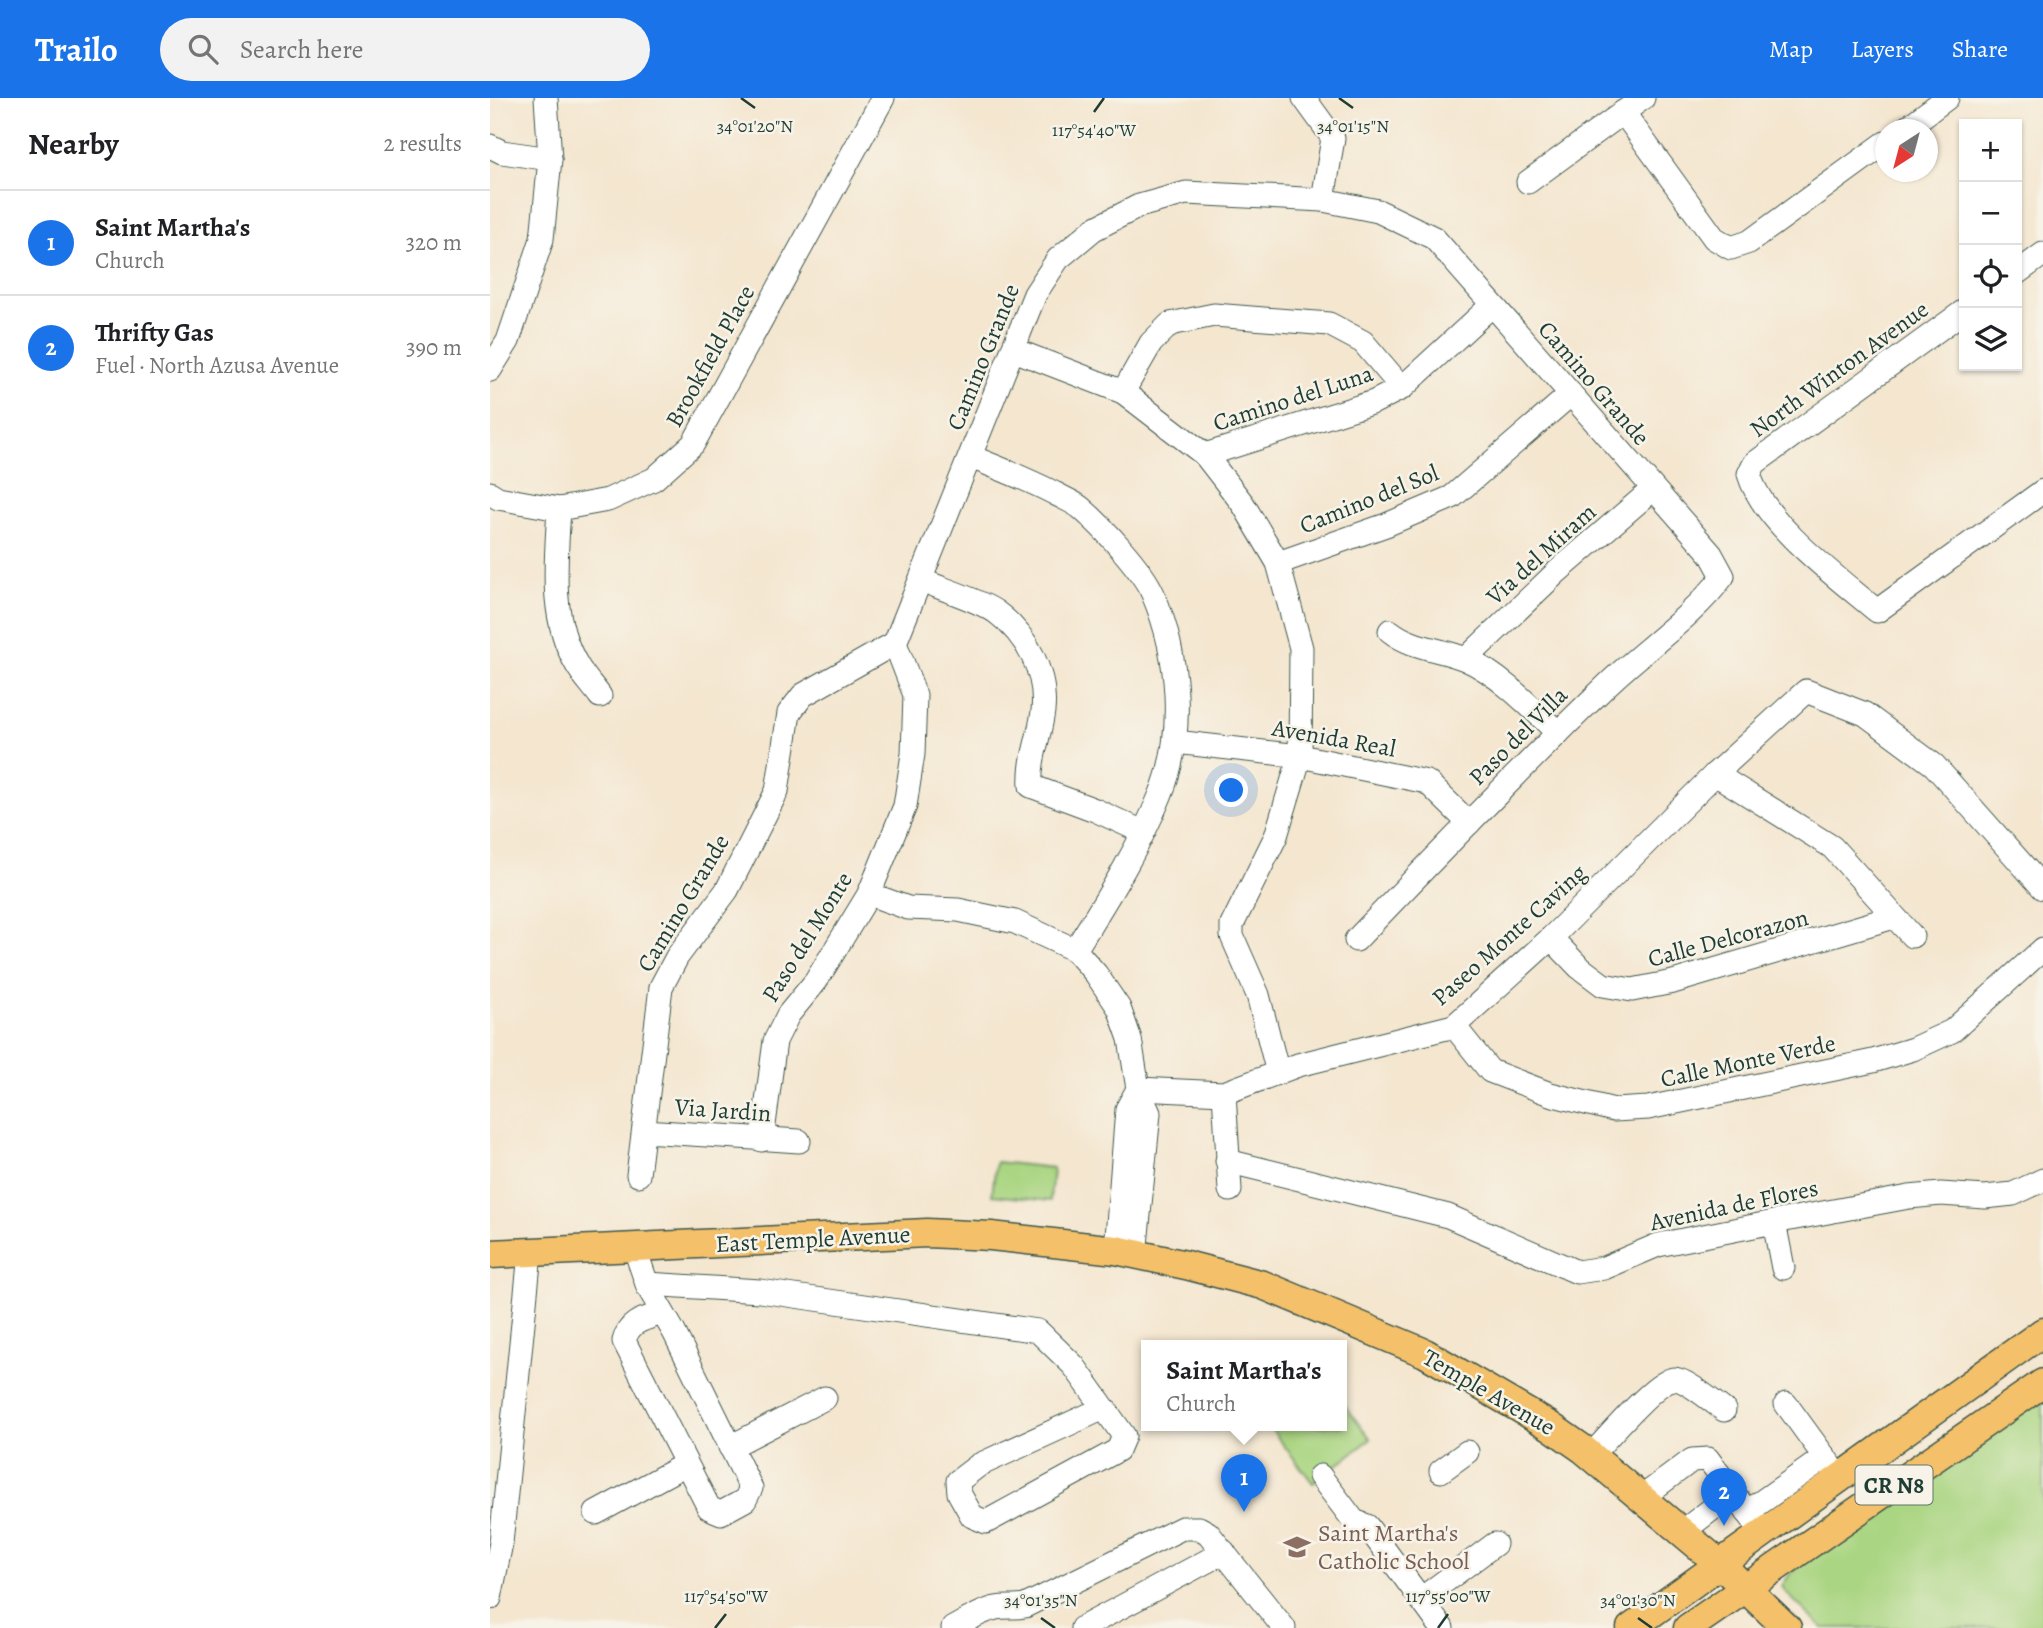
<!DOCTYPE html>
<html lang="en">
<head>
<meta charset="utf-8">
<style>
  body { margin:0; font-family:Alegreya,serif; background:#f2f2f2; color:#202124 }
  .controls { position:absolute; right:21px; top:21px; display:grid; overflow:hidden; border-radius:0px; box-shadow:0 2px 5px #0004 }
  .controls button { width:63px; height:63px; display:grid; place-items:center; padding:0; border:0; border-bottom:2px solid #e0e0e0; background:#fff; color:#202124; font:35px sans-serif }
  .compass { position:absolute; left:1385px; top:21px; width:63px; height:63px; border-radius:50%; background:#fff; box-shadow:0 2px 5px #0004; rotate:216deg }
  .you { position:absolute; left:742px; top:693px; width:24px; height:24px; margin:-18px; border:5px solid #fff; border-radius:50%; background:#1a73e8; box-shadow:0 0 0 10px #1a73e833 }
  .badge { display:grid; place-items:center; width:46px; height:46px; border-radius:50%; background:#1a73e8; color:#fff; font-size:23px; font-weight:700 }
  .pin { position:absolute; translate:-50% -58px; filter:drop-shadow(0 2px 4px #0008) }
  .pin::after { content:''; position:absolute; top:37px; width:24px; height:21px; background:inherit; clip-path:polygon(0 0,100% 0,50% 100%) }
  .popup { position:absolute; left:651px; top:1242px; width:206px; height:91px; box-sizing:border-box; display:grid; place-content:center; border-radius:0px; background:#fff; filter:drop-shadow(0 2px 5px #0005); font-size:23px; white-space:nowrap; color:#757577 }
  .popup b { font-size:26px; color:#202124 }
  .popup::after { content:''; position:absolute; left:50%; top:100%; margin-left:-14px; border:14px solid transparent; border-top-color:#fff }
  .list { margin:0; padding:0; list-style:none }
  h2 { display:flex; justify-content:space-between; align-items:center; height:91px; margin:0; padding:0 28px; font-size:30px }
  h2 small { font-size:23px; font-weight:400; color:#757577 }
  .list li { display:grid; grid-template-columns:46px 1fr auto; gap:21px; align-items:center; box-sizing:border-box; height:105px; padding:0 28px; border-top:2px solid #e0e0e0 }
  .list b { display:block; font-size:26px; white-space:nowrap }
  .list p { margin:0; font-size:23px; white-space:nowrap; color:#757577 }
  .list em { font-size:23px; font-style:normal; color:#757577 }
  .icon { flex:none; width:38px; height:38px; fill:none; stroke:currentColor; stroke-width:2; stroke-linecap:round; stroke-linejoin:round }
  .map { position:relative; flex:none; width:1553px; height:1530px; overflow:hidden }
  header { display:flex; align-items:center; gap:42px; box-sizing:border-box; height:98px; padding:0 35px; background:#1a73e8; color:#fff }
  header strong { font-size:33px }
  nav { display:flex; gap:38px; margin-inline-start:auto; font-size:24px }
  .search { width:490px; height:63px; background:#f2f2f2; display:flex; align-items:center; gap:18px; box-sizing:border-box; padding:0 24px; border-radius:38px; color:#757577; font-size:26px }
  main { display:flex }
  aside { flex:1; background:#fff }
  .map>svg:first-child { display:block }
  .green { fill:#aad582; stroke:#64895b; stroke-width:2 }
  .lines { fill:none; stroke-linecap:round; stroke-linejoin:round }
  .minor-casing { stroke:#3f564b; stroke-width:25 }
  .major-casing { stroke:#3f564b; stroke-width:31 }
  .minor { stroke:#fff; stroke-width:23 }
  .major { stroke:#f4c16b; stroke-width:28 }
  .ticks { fill:none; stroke:#1f3d34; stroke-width:2.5 }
  .labels { text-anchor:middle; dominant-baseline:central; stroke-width:5; stroke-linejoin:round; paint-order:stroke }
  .shield { fill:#f7f3e8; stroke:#60746a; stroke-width:2 }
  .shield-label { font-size:23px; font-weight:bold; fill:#1f3d34 }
  .street-label { font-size:24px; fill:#1f3d34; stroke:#f7f3e8 }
  .education-label { font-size:24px; fill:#785e54; stroke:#f7f3e8; text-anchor:start }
  .ticks-label { font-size:18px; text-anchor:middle; fill:#1f3d34; stroke:#f7f3e8; stroke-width:5; stroke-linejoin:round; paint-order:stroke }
</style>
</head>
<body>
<header>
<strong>Trailo</strong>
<div class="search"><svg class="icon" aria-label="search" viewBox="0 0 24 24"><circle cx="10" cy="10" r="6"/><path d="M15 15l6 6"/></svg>Search here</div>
<nav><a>Map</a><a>Layers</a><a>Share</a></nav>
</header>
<main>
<aside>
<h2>Nearby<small>2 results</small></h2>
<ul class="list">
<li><span class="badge">1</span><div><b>Saint Martha's</b><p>Church</p></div><em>320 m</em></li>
<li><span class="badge">2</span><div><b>Thrifty Gas</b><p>Fuel · North Azusa Avenue</p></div><em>390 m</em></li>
</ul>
</aside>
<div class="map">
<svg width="1553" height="1530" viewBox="0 0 1553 1530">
  <rect width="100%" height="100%" fill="#f7f3e8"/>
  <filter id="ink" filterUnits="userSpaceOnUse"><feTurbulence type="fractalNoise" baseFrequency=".0143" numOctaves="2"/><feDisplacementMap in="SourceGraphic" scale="14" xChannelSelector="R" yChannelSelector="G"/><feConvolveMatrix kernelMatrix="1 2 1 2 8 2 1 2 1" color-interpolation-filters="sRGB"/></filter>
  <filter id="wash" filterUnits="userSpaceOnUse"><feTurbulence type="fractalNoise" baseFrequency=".00686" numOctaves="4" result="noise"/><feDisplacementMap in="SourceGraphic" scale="28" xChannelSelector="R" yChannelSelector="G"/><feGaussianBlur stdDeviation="1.57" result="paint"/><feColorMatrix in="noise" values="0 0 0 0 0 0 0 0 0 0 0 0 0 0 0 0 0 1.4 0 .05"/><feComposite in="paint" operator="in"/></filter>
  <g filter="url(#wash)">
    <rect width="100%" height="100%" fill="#f4e6cf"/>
    <g class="green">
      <polygon points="506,1064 563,1070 560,1103 502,1097"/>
      <polygon points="1553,1295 1553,1530 1333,1530 1296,1495 1292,1488 1302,1473"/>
      <polygon points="852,1304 881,1341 823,1385 779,1328 852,1328"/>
    </g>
  </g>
  <g filter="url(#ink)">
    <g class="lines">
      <g class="minor-casing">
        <g id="minor">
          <polyline points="814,0 843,40 833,102"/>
          <polyline points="1133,14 1224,140 1241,150 1259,144 1395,45"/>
          <polyline points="1414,32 1457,0"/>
          <polyline points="0,48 12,54 60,61"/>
          <polyline points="1038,84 1153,0"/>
          <polyline points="1527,175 1553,156"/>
          <path d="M1474,213L1265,365L1259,376C1273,425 1348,480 1387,513L1553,393"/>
          <polyline points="524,252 633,294 715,357 753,406 788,465 811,550 810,658 786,738 742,827 742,838 768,897 788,975"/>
          <polyline points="0,272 18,243 52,141 60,61 56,0"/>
          <polyline points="633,294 661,245 680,226 724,217 839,226 873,244 912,290"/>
          <polyline points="715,357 884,304 912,290 1001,208"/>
          <path d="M481,359C509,370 537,381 564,395C573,400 584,404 591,410C612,428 652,471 663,496C689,557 696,636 670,698C648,752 616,802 585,852"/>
          <polyline points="0,395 8,400 69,411 118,402 164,381 203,346 393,0"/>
          <path d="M69,411C66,464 59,520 87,567C93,578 103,588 110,598"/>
          <polyline points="788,465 896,427 962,399 1081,296"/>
          <path d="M431,482C452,491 489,502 506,514C537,537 557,575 553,613C550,639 539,661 541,688L605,712L653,734"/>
          <path d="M900,533C923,551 949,550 975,561C1008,575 1042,610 1068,635"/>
          <polyline points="976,561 1067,474 1162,392"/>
          <polyline points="685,644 810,658 937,684 979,725"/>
          <polyline points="1225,676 1342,749 1422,838"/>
          <polyline points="379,796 418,810 468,812 525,824 585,852 606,876 629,910 640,941 648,991 659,1015 645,1157"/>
          <polyline points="1061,840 1089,869 1113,887 1142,892 1183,884 1404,819"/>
          <polyline points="964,928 1000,973 1060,996 1124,1012 1158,1010 1383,963 1423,951 1462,933 1553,851"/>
          <polyline points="648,991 734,995 808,967 964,928 1061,840 1225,676 1316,593 1375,616 1444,667 1553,790"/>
          <polyline points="734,995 740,1092"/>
          <polyline points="154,1033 309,1043"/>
          <polyline points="272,1042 285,943 298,917 326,883 379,796 415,708 423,656 425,597 405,545"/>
          <polyline points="737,1063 958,1118 1087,1174 1114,1170 1168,1147 1284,1124 1419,1099 1451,1096 1495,1099 1523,1096 1553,1082"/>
          <path d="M148,1077L171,889L187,859L237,792L287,693L299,615L313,597L405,545L545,196L568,161L604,131L649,108L696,95L833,102L888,113L944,140L1221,456L1233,478C1204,518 1153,552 1117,587C1031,670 948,756 866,842"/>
          <polyline points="1284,1124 1293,1170"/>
          <path d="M145,1151L158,1189L184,1234L261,1390L255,1402L231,1415L219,1410L134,1243C139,1223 154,1221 173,1215"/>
          <polyline points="626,1152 637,1011 648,991"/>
          <polyline points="157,1186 270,1193 548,1233 584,1268 634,1338 628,1352 496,1424 482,1418 469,1395 468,1383 489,1367 614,1310"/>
          <polyline points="1296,1306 1344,1372"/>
          <polyline points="240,1349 335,1300"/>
          <path d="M1101,1357C1116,1342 1166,1282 1184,1281C1196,1281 1224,1305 1234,1312"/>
          <polyline points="951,1373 977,1354"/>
          <polyline points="830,1378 864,1423 877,1428 952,1530"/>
          <polyline points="1151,1400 1202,1362 1218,1361 1273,1435"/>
          <polyline points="1257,1414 1335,1359"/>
          <polyline points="106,1415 196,1366"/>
          <polyline points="1192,1434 1243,1395"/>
          <polyline points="0,1500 11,1445 40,1155"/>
          <polyline points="931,1501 1005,1446"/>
          <path d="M463,1530C476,1523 491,1513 506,1510C515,1508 525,1510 535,1508L692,1430H709L718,1435L794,1530"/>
          <polyline points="592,1530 734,1454"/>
        </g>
      </g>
      <g class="major-casing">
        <g id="major">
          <polyline points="0,1156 437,1135 501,1138 626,1152 696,1167 773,1187 935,1255 1060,1328 1093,1351 1230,1466 1297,1530"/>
          <polyline points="1141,1530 1553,1234"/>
          <polyline points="1198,1530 1553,1285"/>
        </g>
      </g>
      <use href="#minor" class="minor"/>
      <use href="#major" class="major"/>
    </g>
  </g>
  <path class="ticks" d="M251,0L265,10M849,0L863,10M604,14L614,0M551,1520L565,1530M1148,1520L1162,1530M225,1530L236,1516M948,1530L958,1516"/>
  <defs>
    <g id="school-bare" transform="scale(2.1)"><path d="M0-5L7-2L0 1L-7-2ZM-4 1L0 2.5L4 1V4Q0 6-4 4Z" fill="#8d6e63" stroke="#f7f3e8" stroke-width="2.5" paint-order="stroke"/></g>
  </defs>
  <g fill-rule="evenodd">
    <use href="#school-bare" x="807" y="1449"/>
  </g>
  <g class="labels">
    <rect class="shield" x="1365.5" y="1367.5" width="77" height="39" rx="5"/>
    <g class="shield-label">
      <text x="1404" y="1387">CR N8</text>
    </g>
    <g class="street-label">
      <text transform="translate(220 258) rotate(-61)">Brookfield Place</text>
      <text transform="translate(493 259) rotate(-68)">Camino Grande</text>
      <text transform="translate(1349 271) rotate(-36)">North Winton Avenue</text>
      <text transform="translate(1104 285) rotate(49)">Camino Grande</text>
      <text transform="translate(803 300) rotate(-18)">Camino del Luna</text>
      <text transform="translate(879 401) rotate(-22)">Camino del Sol</text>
      <text transform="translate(1051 456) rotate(-42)">Via del Miram</text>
      <text transform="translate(1028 638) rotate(-45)">Paso del Villa</text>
      <text transform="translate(844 640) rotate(10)">Avenida Real</text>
      <text transform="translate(193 805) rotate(-59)">Camino Grande</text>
      <text transform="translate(1019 837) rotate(-42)">Paseo Monte Caving</text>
      <text transform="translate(317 839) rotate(-58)">Paso del Monte</text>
      <text transform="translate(1238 840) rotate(-15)">Calle Delcorazon</text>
      <text transform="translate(1258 963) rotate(-12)">Calle Monte Verde</text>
      <text transform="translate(233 1012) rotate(4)">Via Jardin</text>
      <text transform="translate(1244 1107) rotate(-12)">Avenida de Flores</text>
      <text transform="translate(323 1141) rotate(-3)">East Temple Avenue</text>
      <text transform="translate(999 1294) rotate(30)">Temple Avenue</text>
    </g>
    <g class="education-label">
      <text x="828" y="1435">Saint Martha's<tspan x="828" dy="28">Catholic School</tspan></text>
    </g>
  </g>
  <g class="ticks-label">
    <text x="265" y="34">34°01'20"N</text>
    <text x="863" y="34">34°01'15"N</text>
    <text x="604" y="38">117°54'40"W</text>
    <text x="236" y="1504">117°54'50"W</text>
    <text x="958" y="1504">117°55'00"W</text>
    <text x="551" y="1508">34°01'35"N</text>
    <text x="1148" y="1508">34°01'30"N</text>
  </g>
</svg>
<div class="controls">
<button>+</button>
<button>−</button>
<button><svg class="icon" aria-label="locate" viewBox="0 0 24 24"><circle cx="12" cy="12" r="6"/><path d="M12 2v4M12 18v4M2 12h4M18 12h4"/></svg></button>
<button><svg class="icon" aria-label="layers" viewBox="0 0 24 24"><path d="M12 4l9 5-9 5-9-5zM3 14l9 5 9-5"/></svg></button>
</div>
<svg class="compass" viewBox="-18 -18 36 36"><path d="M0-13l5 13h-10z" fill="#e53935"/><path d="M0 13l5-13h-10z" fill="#757577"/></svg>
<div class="you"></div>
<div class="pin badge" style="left:754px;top:1414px">1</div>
<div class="popup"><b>Saint Martha's</b>Church</div>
<div class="pin badge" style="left:1234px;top:1428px">2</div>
</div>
</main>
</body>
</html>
